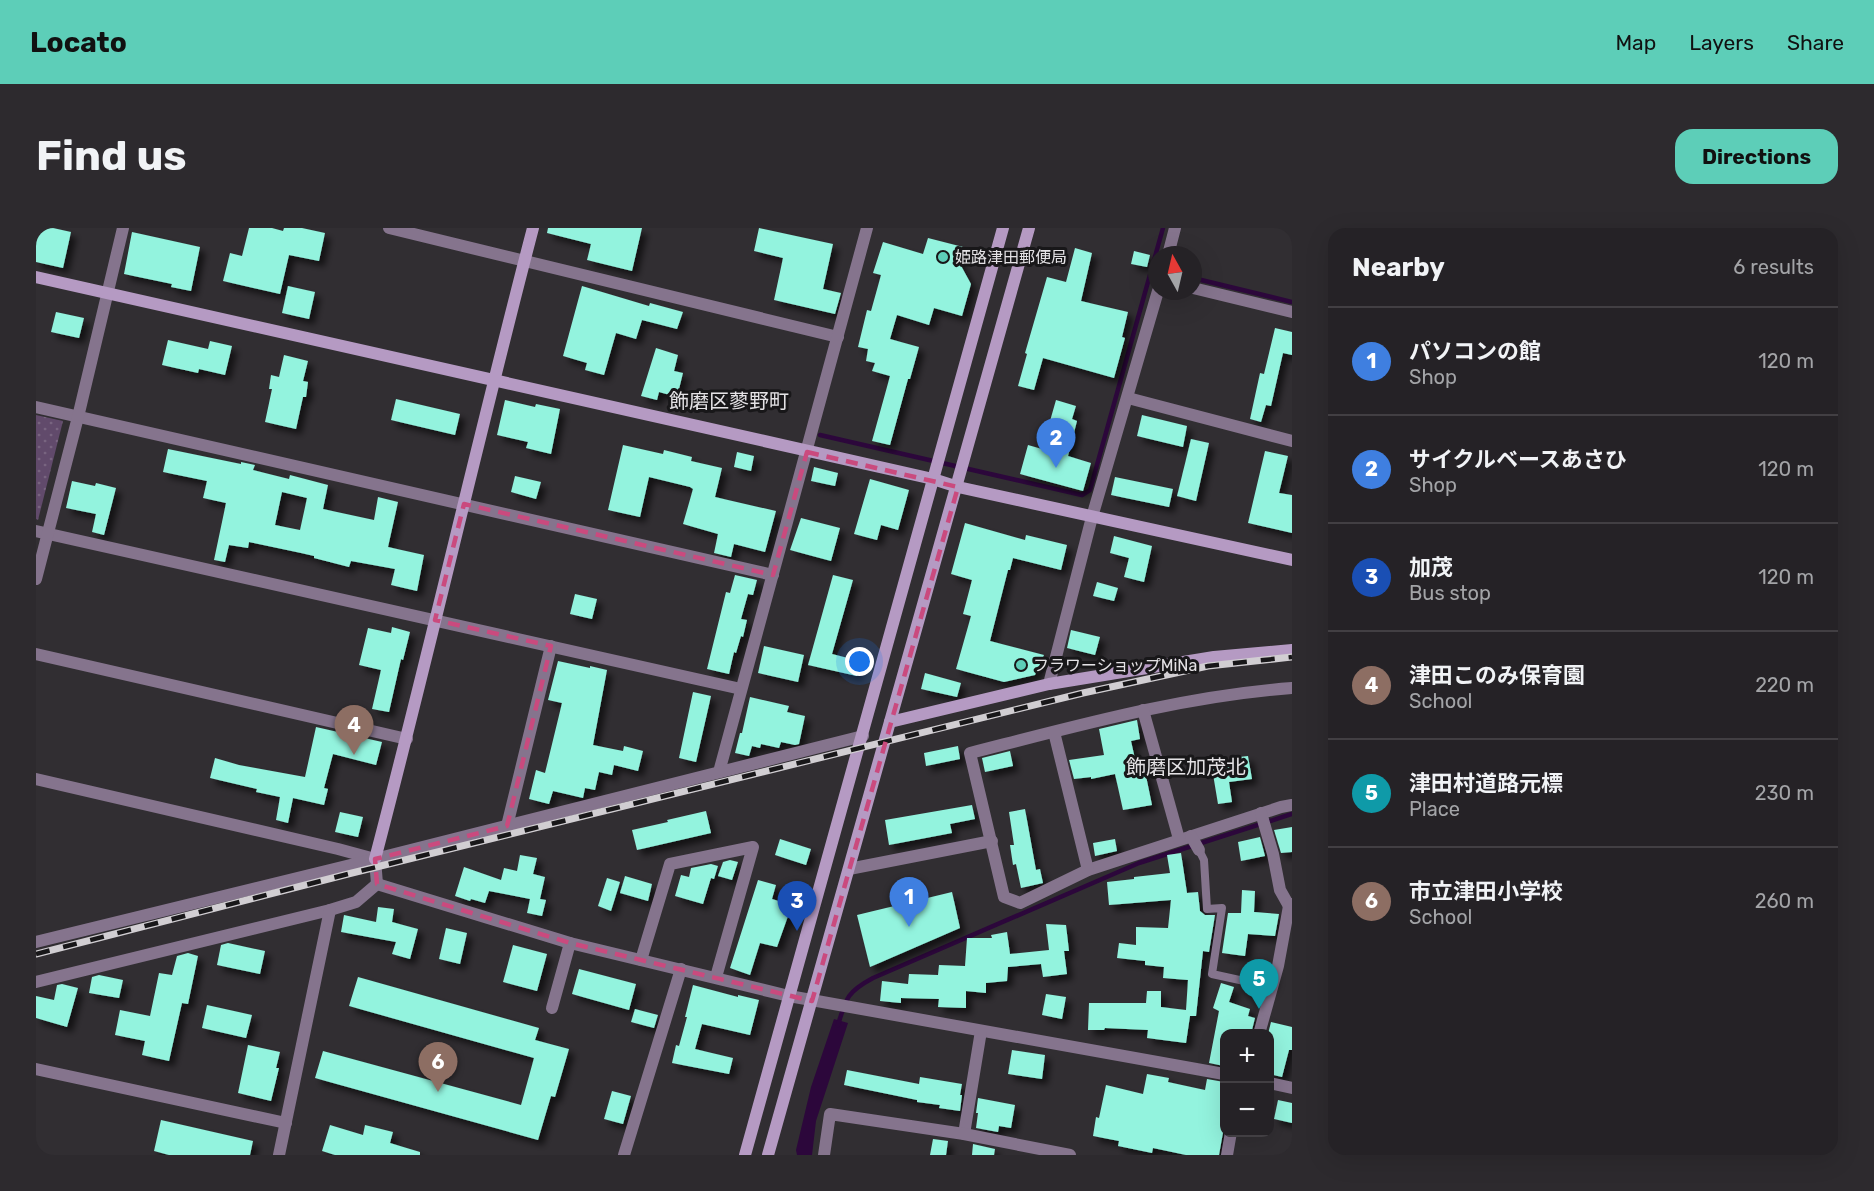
<!DOCTYPE html>
<html lang="en">
<head>
<meta charset="utf-8">
<style>
  body { margin:0; font-family:Rubik,"Noto Sans JP",sans-serif; background:#2d2a2e; color:#f1f3f6 }
  .controls { position:absolute; right:18px; bottom:18px; display:grid; overflow:hidden; border-radius:12px; box-shadow:0 6px 24px #0002 }
  .controls button { width:54px; height:54px; display:grid; place-items:center; padding:0; border:0; border-bottom:2px solid #423f43; background:#252226; color:#f1f3f6; font:30px sans-serif }
  .compass { position:absolute; left:1112px; top:18px; width:54px; height:54px; border-radius:50%; background:#252226; box-shadow:0 6px 24px #0002; rotate:352deg }
  .you { position:absolute; left:824px; top:434px; width:21px; height:21px; margin:-15px; border:4px solid #fff; border-radius:50%; background:#1a73e8; box-shadow:0 0 0 9px #1a73e833 }
  .badge { display:grid; place-items:center; width:39px; height:39px; border-radius:50%; background:#5dceb8; color:#fff; font-size:20px; font-weight:700 }
  .pin { position:absolute; translate:-50% -50px; filter:drop-shadow(0 2px 3px #0008) }
  .pin::after { content:''; position:absolute; top:32px; width:21px; height:18px; background:inherit; clip-path:polygon(0 0,100% 0,50% 100%) }
  .list { margin:0; padding:0; list-style:none }
  h2 { display:flex; justify-content:space-between; align-items:center; height:78px; margin:0; padding:0 24px; font-size:26px }
  h2 small { font-size:20px; font-weight:400; color:#a3a4a7 }
  .list li { display:grid; grid-template-columns:39px 1fr auto; gap:18px; align-items:center; box-sizing:border-box; height:108px; padding:0 24px; border-top:2px solid #423f43 }
  .list b { display:block; font-size:22px; white-space:nowrap }
  .list p { margin:0; font-size:20px; white-space:nowrap; color:#a3a4a7 }
  .list em { font-size:20px; font-style:normal; color:#a3a4a7 }
  .map { position:relative; flex:none; width:1256px; height:927px; overflow:hidden; border-radius:18px }
  header { display:flex; align-items:center; gap:36px; box-sizing:border-box; height:84px; padding:0 30px; background:#5dceb8; color:#111 }
  header strong { font-size:28px }
  nav { display:flex; gap:33px; margin-inline-start:auto; font-size:21px }
  .intro { display:flex; align-items:center; justify-content:space-between; box-sizing:border-box; height:144px; padding:0 36px }
  h1 { margin:0; font-size:42px }
  .button { padding:15px 27px; border-radius:18px; background:#5dceb8; color:#111; font-size:21px; font-weight:700 }
  main { display:flex; gap:36px; padding:0 36px }
  aside { flex:1; background:#252226; border-radius:18px; box-shadow:0 6px 24px #0002 }
  .map>svg:first-child { display:block }
  .park { fill:url(#park-dots) }
  .water { fill:#2c073b }
  .lines { fill:none; stroke-linecap:round; stroke-linejoin:round }
  .stream { stroke:#2c073b; stroke-width:4.5 }
  .building { fill:#93f3de; fill-rule:evenodd; filter:url(#shadow) }
  .lane { stroke:#85748d; stroke-width:8 }
  .street { stroke:#85748d; stroke-width:12 }
  .secondary { stroke:#b59ac3; stroke-width:12 }
  .rail-casing { stroke:#d1ced2; stroke-width:7 }
  .rail { stroke:#181719; stroke-width:4.5; stroke-dasharray:14; stroke-linecap:butt }
  .marked { fill:none; stroke:#ca4a7e; stroke-width:4.5; stroke-dasharray:12 8; stroke-linejoin:round }
  .poi-dot { fill:#5dceb8; stroke:#181719; stroke-width:2 }
  .labels { text-anchor:middle; dominant-baseline:central; stroke-width:6; stroke-linejoin:round; paint-order:stroke }
  .poi-label { font-size:16px; fill:#e4e2e5; stroke:#181719; text-anchor:start }
  .quarter-label { font-size:20px; fill:#e4e2e5; stroke:#181719 }
</style>
</head>
<body>
<header>
<strong>Locato</strong>
<nav><a>Map</a><a>Layers</a><a>Share</a></nav>
</header>
<div class="intro"><h1>Find us</h1><a class="button">Directions</a></div>
<main>
<div class="map">
<svg width="1256" height="927" viewBox="0 0 1256 927">
  <defs>
    <pattern id="park-dots" width="8" height="8" patternUnits="userSpaceOnUse" patternTransform="scale(1.5)"><rect width="8" height="8" fill="#614a6b"/><path d="M2 2h.1M6 6h.1" fill="none" stroke="#786480" stroke-width="1.8" stroke-linecap="round"/></pattern>
    <filter id="shadow"><feDropShadow dx="5.5" dy="5.5" stdDeviation="3" flood-color="#0009"/></filter>
  </defs>
  <rect width="100%" height="100%" fill="#312e32"/>
  <polygon class="park" points="0,187 27,193 2,292 0,291"/>
  <polygon class="water" points="798,791 812,795 780,893 776,927 761,927 760,922 775,859"/>
  <g class="lines">
    <g class="stream">
      <polyline points="1157,50 1256,74"/>
      <polyline points="784,207 1046,267 1054,262 1127,0"/>
      <path d="M802,797C810,770 811,764 837,750L1103,635L1256,586"/>
    </g>
  </g>
  <g class="building">
    <polygon points="0,0 17,0 35,4 27,40 0,34"/>
    <polygon points="213,0 236,0 247,3 248,0 266,0 289,5 283,33 253,27 244,66 187,53 194,25 206,28"/>
    <polygon points="512,0 606,0 596,43 551,32 555,16 511,5"/>
    <polygon points="723,0 797,16 787,61 805,65 799,86 738,72 747,30 718,23"/>
    <polygon points="96,4 164,19 155,63 135,59 136,56 88,46"/>
    <polygon points="892,10 927,19 923,34 935,56 926,88 898,80 893,97 861,87 854,111 883,119 874,151 872,151 854,217 836,213 854,148 836,143 839,135 830,133 832,121 822,119 831,82 835,83 845,47 837,45 847,14 887,26"/>
    <polygon points="1039,20 1056,25 1045,73 1092,84 1086,109 1089,110 1078,150 1007,130 998,162 982,158 991,126 989,125 1011,49 1030,54"/>
    <polygon points="1098,23 1114,27 1111,39 1095,36"/>
    <polygon points="252,58 279,64 273,91 246,85"/>
    <polygon points="546,58 613,78 614,75 647,84 641,101 606,92 600,111 580,105 568,147 549,142 551,135 527,128"/>
    <polygon points="20,84 48,90 43,110 15,104"/>
    <polygon points="1239,100 1256,104 1256,127 1247,125 1235,178 1230,177 1225,194 1214,191 1224,145 1228,146"/>
    <polygon points="132,112 172,121 174,113 196,118 189,147 163,141 162,145 126,137"/>
    <polygon points="620,120 642,127 638,143 647,145 641,169 623,164 621,172 605,168"/>
    <polygon points="248,127 272,133 267,153 272,154 270,169 267,169 260,201 229,194 236,161 233,161 235,147 243,149"/>
    <polygon points="360,171 424,186 419,207 355,192"/>
    <polygon points="469,172 499,179 500,176 524,181 515,226 490,220 492,214 461,207"/>
    <polygon points="1020,172 1040,178 1036,191 1041,193 1032,228 1055,235 1047,263 984,246 992,217 1006,221"/>
    <polygon points="1106,187 1151,198 1147,219 1101,208"/>
    <polygon points="1155,211 1173,215 1160,273 1141,268"/>
    <polygon points="587,217 627,226 628,222 656,229 655,233 686,240 679,269 740,283 729,324 698,316 695,329 678,325 682,306 647,296 657,261 654,259 613,249 604,289 572,282"/>
    <path d="M132,221L205,236V234L219,237L217,242L253,251L254,247L292,257L287,281L338,292L342,269L362,274L352,319L388,327L381,363L355,357L359,341L315,333L313,339L278,330V328L265,325L213,314L212,320L193,317L189,334L178,332L190,275L167,270L171,253L127,244ZM246,264L271,270L264,302L239,297Z"/>
    <polygon points="1229,223 1252,228 1243,265 1256,267 1256,305 1212,295"/>
    <polygon points="701,224 718,228 715,243 698,239"/>
    <polygon points="778,239 802,245 799,258 775,253"/>
    <polygon points="479,248 505,254 500,271 475,264"/>
    <polygon points="1079,249 1137,261 1133,279 1075,267"/>
    <polygon points="834,251 873,262 862,302 845,297 841,312 818,306"/>
    <polygon points="36,253 59,258 60,255 80,260 68,307 56,304 60,286 30,280"/>
    <polygon points="765,290 804,300 795,333 754,322"/>
    <polygon points="929,295 989,312 990,307 1031,317 1025,342 977,330 974,342 972,342 954,413 1008,427 999,447 968,454 920,441 935,388 927,386 936,352 915,346"/>
    <polygon points="1078,308 1116,318 1108,354 1088,349 1093,330 1074,325"/>
    <polygon points="699,347 721,352 717,367 712,366 705,391 711,392 707,409 705,408 700,425 698,424 693,446 671,441 690,364 694,365"/>
    <polygon points="797,347 817,352 796,426 824,433 821,448 772,437"/>
    <polygon points="1061,354 1082,360 1078,373 1057,368"/>
    <polygon points="539,366 561,371 556,391 534,386"/>
    <polygon points="356,399 374,404 367,432 365,431 353,484 336,481 345,442 323,437 332,400 355,405"/>
    <polygon points="1035,402 1064,409 1059,427 1031,420"/>
    <polygon points="728,418 768,427 762,454 722,445"/>
    <polygon points="522,433 554,440 554,438 571,442 557,517 587,523 588,518 607,523 602,543 578,537 576,547 563,544 559,562 549,560 547,570 517,563 513,576 493,571 500,542 509,545 526,475 512,472"/>
    <polygon points="889,445 925,455 921,469 885,461"/>
    <polygon points="657,464 675,468 660,534 643,530"/>
    <polygon points="714,469 753,478 751,484 769,488 763,516 759,517 745,514 743,520 725,516 724,520 716,518 713,528 699,525 704,505 706,505"/>
    <polygon points="1101,492 1104,511 1095,513 1102,544 1109,543 1116,577 1087,582 1079,546 1055,551 1055,549 1038,551 1033,532 1068,527 1063,501"/>
    <polygon points="280,499 346,514 340,537 297,526 288,560 292,561 288,577 257,570 252,595 240,592 244,569 220,564 221,561 174,550 179,530 203,537 269,549"/>
    <polygon points="922,518 924,531 890,538 888,525"/>
    <polygon points="974,523 977,538 949,544 946,530"/>
    <polygon points="1212,528 1216,551 1193,554 1196,574 1182,576 1176,540 1195,537 1194,530"/>
    <polygon points="936,577 939,591 914,596 916,605 853,617 849,592"/>
    <polygon points="989,581 1000,642 1004,641 1007,655 985,660 980,636 977,637 974,617 978,617 973,584"/>
    <polygon points="670,583 675,605 601,622 596,602 632,594 631,592"/>
    <polygon points="304,584 327,589 322,609 299,604"/>
    <polygon points="1256,599 1256,624 1245,625 1238,602"/>
    <polygon points="1224,609 1229,628 1205,633 1202,614"/>
    <polygon points="744,611 775,621 770,637 739,627"/>
    <polygon points="1079,611 1081,623 1059,628 1057,615"/>
    <polygon points="1145,625 1151,665 1162,664 1164,683 1169,687 1179,687 1173,724 1167,723 1160,788 1154,788 1150,815 1111,810 1112,802 1069,800 1068,802 1052,802 1053,775 1110,775 1111,763 1125,763 1125,779 1150,782 1152,752 1127,750 1128,739 1109,737 1109,733 1081,730 1083,715 1100,717 1100,699 1132,700 1135,672 1073,677 1071,654 1098,651 1098,649 1134,645 1131,627"/>
    <polygon points="484,627 501,630 497,646 509,649 504,671 510,672 506,688 491,685 494,671 453,663 449,675 435,671 434,673 419,668 428,639 465,652 468,640 481,643"/>
    <polygon points="694,632 702,634 696,652 682,648 687,634"/>
    <polygon points="675,636 682,638 678,651 675,650 667,676 639,668 645,647 653,649 655,640"/>
    <polygon points="589,648 616,656 612,673 584,665"/>
    <polygon points="571,650 584,654 575,683 562,678"/>
    <polygon points="722,652 740,657 736,671 756,677 741,719 724,715 714,747 694,740"/>
    <polygon points="1206,662 1219,663 1218,684 1243,686 1239,708 1212,706 1209,728 1186,725 1192,685 1205,685"/>
    <polygon points="916,664 924,700 834,739 821,687"/>
    <polygon points="342,679 358,681 356,694 382,701 374,731 356,726 360,714 305,704 308,687 340,694"/>
    <polygon points="1010,696 1030,697 1033,723 1028,723 1031,746 1007,749 1005,736 972,739 971,753 950,755 950,765 930,763 930,780 902,779 903,771 865,770 865,775 844,773 846,753 872,756 873,746 902,747 903,737 929,738 931,710 956,710 955,707 971,704 974,726 1013,722"/>
    <polygon points="410,700 431,705 424,736 403,731"/>
    <polygon points="192,715 229,723 224,746 181,737 185,717"/>
    <polygon points="477,717 511,726 501,763 467,754"/>
    <polygon points="152,725 162,728 152,776 146,775 133,833 106,827 109,813 79,807 84,782 114,788 123,745 136,747 141,728"/>
    <polygon points="543,741 600,756 593,782 536,766"/>
    <polygon points="63,747 87,752 83,770 53,765 56,749"/>
    <polygon points="322,749 503,800 499,812 533,821 519,869 515,868 502,912 279,850 287,823 485,877 498,830 313,778"/>
    <polygon points="1185,755 1198,759 1193,774 1214,781 1212,788 1219,790 1215,806 1188,806 1188,838 1173,835 1183,783 1177,780"/>
    <polygon points="26,756 42,760 31,799 0,790 0,768 18,772 21,757"/>
    <polygon points="657,757 702,769 702,767 723,772 714,807 666,796 659,821 697,830 693,846 636,835 640,817 643,818 651,789 649,789"/>
    <polygon points="1010,766 1030,769 1026,791 1006,787"/>
    <polygon points="171,777 216,787 210,810 166,800"/>
    <polygon points="599,781 622,787 618,800 595,794"/>
    <polygon points="1235,794 1256,799 1256,822 1253,822 1246,849 1233,846 1233,806 1232,806"/>
    <polygon points="212,817 244,824 240,840 243,840 235,873 202,865"/>
    <polygon points="976,822 1009,827 1006,851 972,846"/>
    <polygon points="811,842 883,856 884,849 926,856 924,867 926,867 924,883 903,880 904,877 881,874 881,872 808,857"/>
    <polygon points="1111,846 1133,850 1132,854 1169,862 1171,851 1188,854 1188,899 1183,927 1150,927 1117,920 1116,925 1082,918 1083,913 1057,908 1060,889 1063,890 1070,857 1107,866"/>
    <polygon points="576,863 595,868 587,896 568,891"/>
    <polygon points="942,870 979,877 975,900 963,898 962,904 940,900 942,885 940,885"/>
    <polygon points="1242,872 1256,875 1256,895 1238,891"/>
    <polygon points="125,892 217,913 214,927 133,927 118,923"/>
    <polygon points="294,897 327,907 329,897 357,904 354,915 384,924 384,927 299,927 286,923"/>
    <polygon points="897,911 912,913 910,927 894,927"/>
    <polygon points="937,916 959,921 958,927 936,927"/>
  </g>
  <g class="lines">
    <polyline class="lane" points="1163,622 1168,632 1171,681 1186,680 1176,746 1236,759"/>
    <g class="street">
      <polyline points="353,0 802,109"/>
      <polyline points="1132,27 1139,0"/>
      <polyline points="1157,60 1256,84"/>
      <polyline points="1092,170 1256,213"/>
      <polyline points="0,179 737,347"/>
      <polyline points="0,303 705,461"/>
      <polyline points="0,351 42,189 87,0"/>
      <polyline points="0,426 371,511"/>
      <polyline points="1013,456 1056,289 1122,63"/>
      <path d="M1256,460C1147,468 1040,498 934,525L968,669L984,675L1052,642L1245,579L1256,577"/>
      <polyline points="1107,482 1143,611"/>
      <polyline points="1018,504 1052,642"/>
      <polyline points="683,544 831,0"/>
      <polyline points="0,551 302,621 339,631 341,656"/>
      <polyline points="1225,585 1237,626 1244,662 1253,678"/>
      <polyline points="471,598 515,418"/>
      <polyline points="1155,608 1163,622"/>
      <polyline points="813,641 956,613"/>
      <polyline points="341,656 534,715 753,768 1188,846"/>
      <polyline points="0,714 339,631 827,508"/>
      <polyline points="605,732 634,636 717,619 680,749"/>
      <polyline points="0,754 294,682 320,674 341,656"/>
      <polyline points="516,780 534,715"/>
      <polyline points="1223,806 1242,738 1253,678 1256,676"/>
      <polyline points="0,841 250,895"/>
      <polyline points="1234,855 1256,860"/>
      <polyline points="928,906 945,803"/>
      <polyline points="243,927 294,682"/>
      <polyline points="588,927 645,741"/>
      <polyline points="788,927 794,886 928,906 1034,927"/>
      <polyline points="1191,927 1195,904"/>
    </g>
    <g class="secondary">
      <polyline points="0,49 897,251 922,259 1256,332"/>
      <polyline points="854,494 1013,456 1178,429 1256,422"/>
      <path d="M339,631C394,422 442,210 497,0"/>
      <polyline points="709,927 967,0"/>
      <polyline points="732,927 993,0"/>
    </g>
    <g class="rail-casing">
      <polyline id="rail" points="0,726 312,646 1047,465 1172,438 1256,429"/>
    </g>
    <use href="#rail" class="rail"/>
  </g>
  <path class="marked" d="M771,224L922,259L776,773L534,715L341,656L339,631L471,598L515,418L399,392L428,276L737,347Z"/>
  <g class="poi-dot">
    <circle cx="907" cy="29" r="6"/>
    <circle cx="985" cy="437" r="6"/>
  </g>
  <g class="labels">
    <g class="poi-label">
      <text x="919" y="29">姫路津田郵便局</text>
      <text x="997" y="437">フラワーショップMiNa</text>
    </g>
    <g class="quarter-label">
      <text x="693" y="173">飾磨区蓼野町</text>
      <text x="1150" y="539">飾磨区加茂北</text>
    </g>
  </g>
</svg>
<div class="controls">
<button>+</button>
<button>−</button>
</div>
<svg class="compass" viewBox="-18 -18 36 36"><path d="M0-13l5 13h-10z" fill="#e53935"/><path d="M0 13l5-13h-10z" fill="#a3a4a7"/></svg>
<div class="you"></div>
<div class="pin badge" style="left:873px;top:699px;background:#3f7fe0">1</div>
<div class="pin badge" style="left:1020px;top:240px;background:#3f7fe0">2</div>
<div class="pin badge" style="left:761px;top:703px;background:#1a4fb4">3</div>
<div class="pin badge" style="left:318px;top:527px;background:#8d6e63">4</div>
<div class="pin badge" style="left:1223px;top:781px;background:#0f9aa8">5</div>
<div class="pin badge" style="left:402px;top:864px;background:#8d6e63">6</div>
</div>
<aside>
<h2>Nearby<small>6 results</small></h2>
<ul class="list">
<li><span class="badge" style="background:#3f7fe0">1</span><div><b>パソコンの館</b><p>Shop</p></div><em>120 m</em></li>
<li><span class="badge" style="background:#3f7fe0">2</span><div><b>サイクルベースあさひ</b><p>Shop</p></div><em>120 m</em></li>
<li><span class="badge" style="background:#1a4fb4">3</span><div><b>加茂</b><p>Bus stop</p></div><em>120 m</em></li>
<li><span class="badge" style="background:#8d6e63">4</span><div><b>津田このみ保育園</b><p>School</p></div><em>220 m</em></li>
<li><span class="badge" style="background:#0f9aa8">5</span><div><b>津田村道路元標</b><p>Place</p></div><em>230 m</em></li>
<li><span class="badge" style="background:#8d6e63">6</span><div><b>市立津田小学校</b><p>School</p></div><em>260 m</em></li>
</ul>
</aside>
</main>
</body>
</html>
